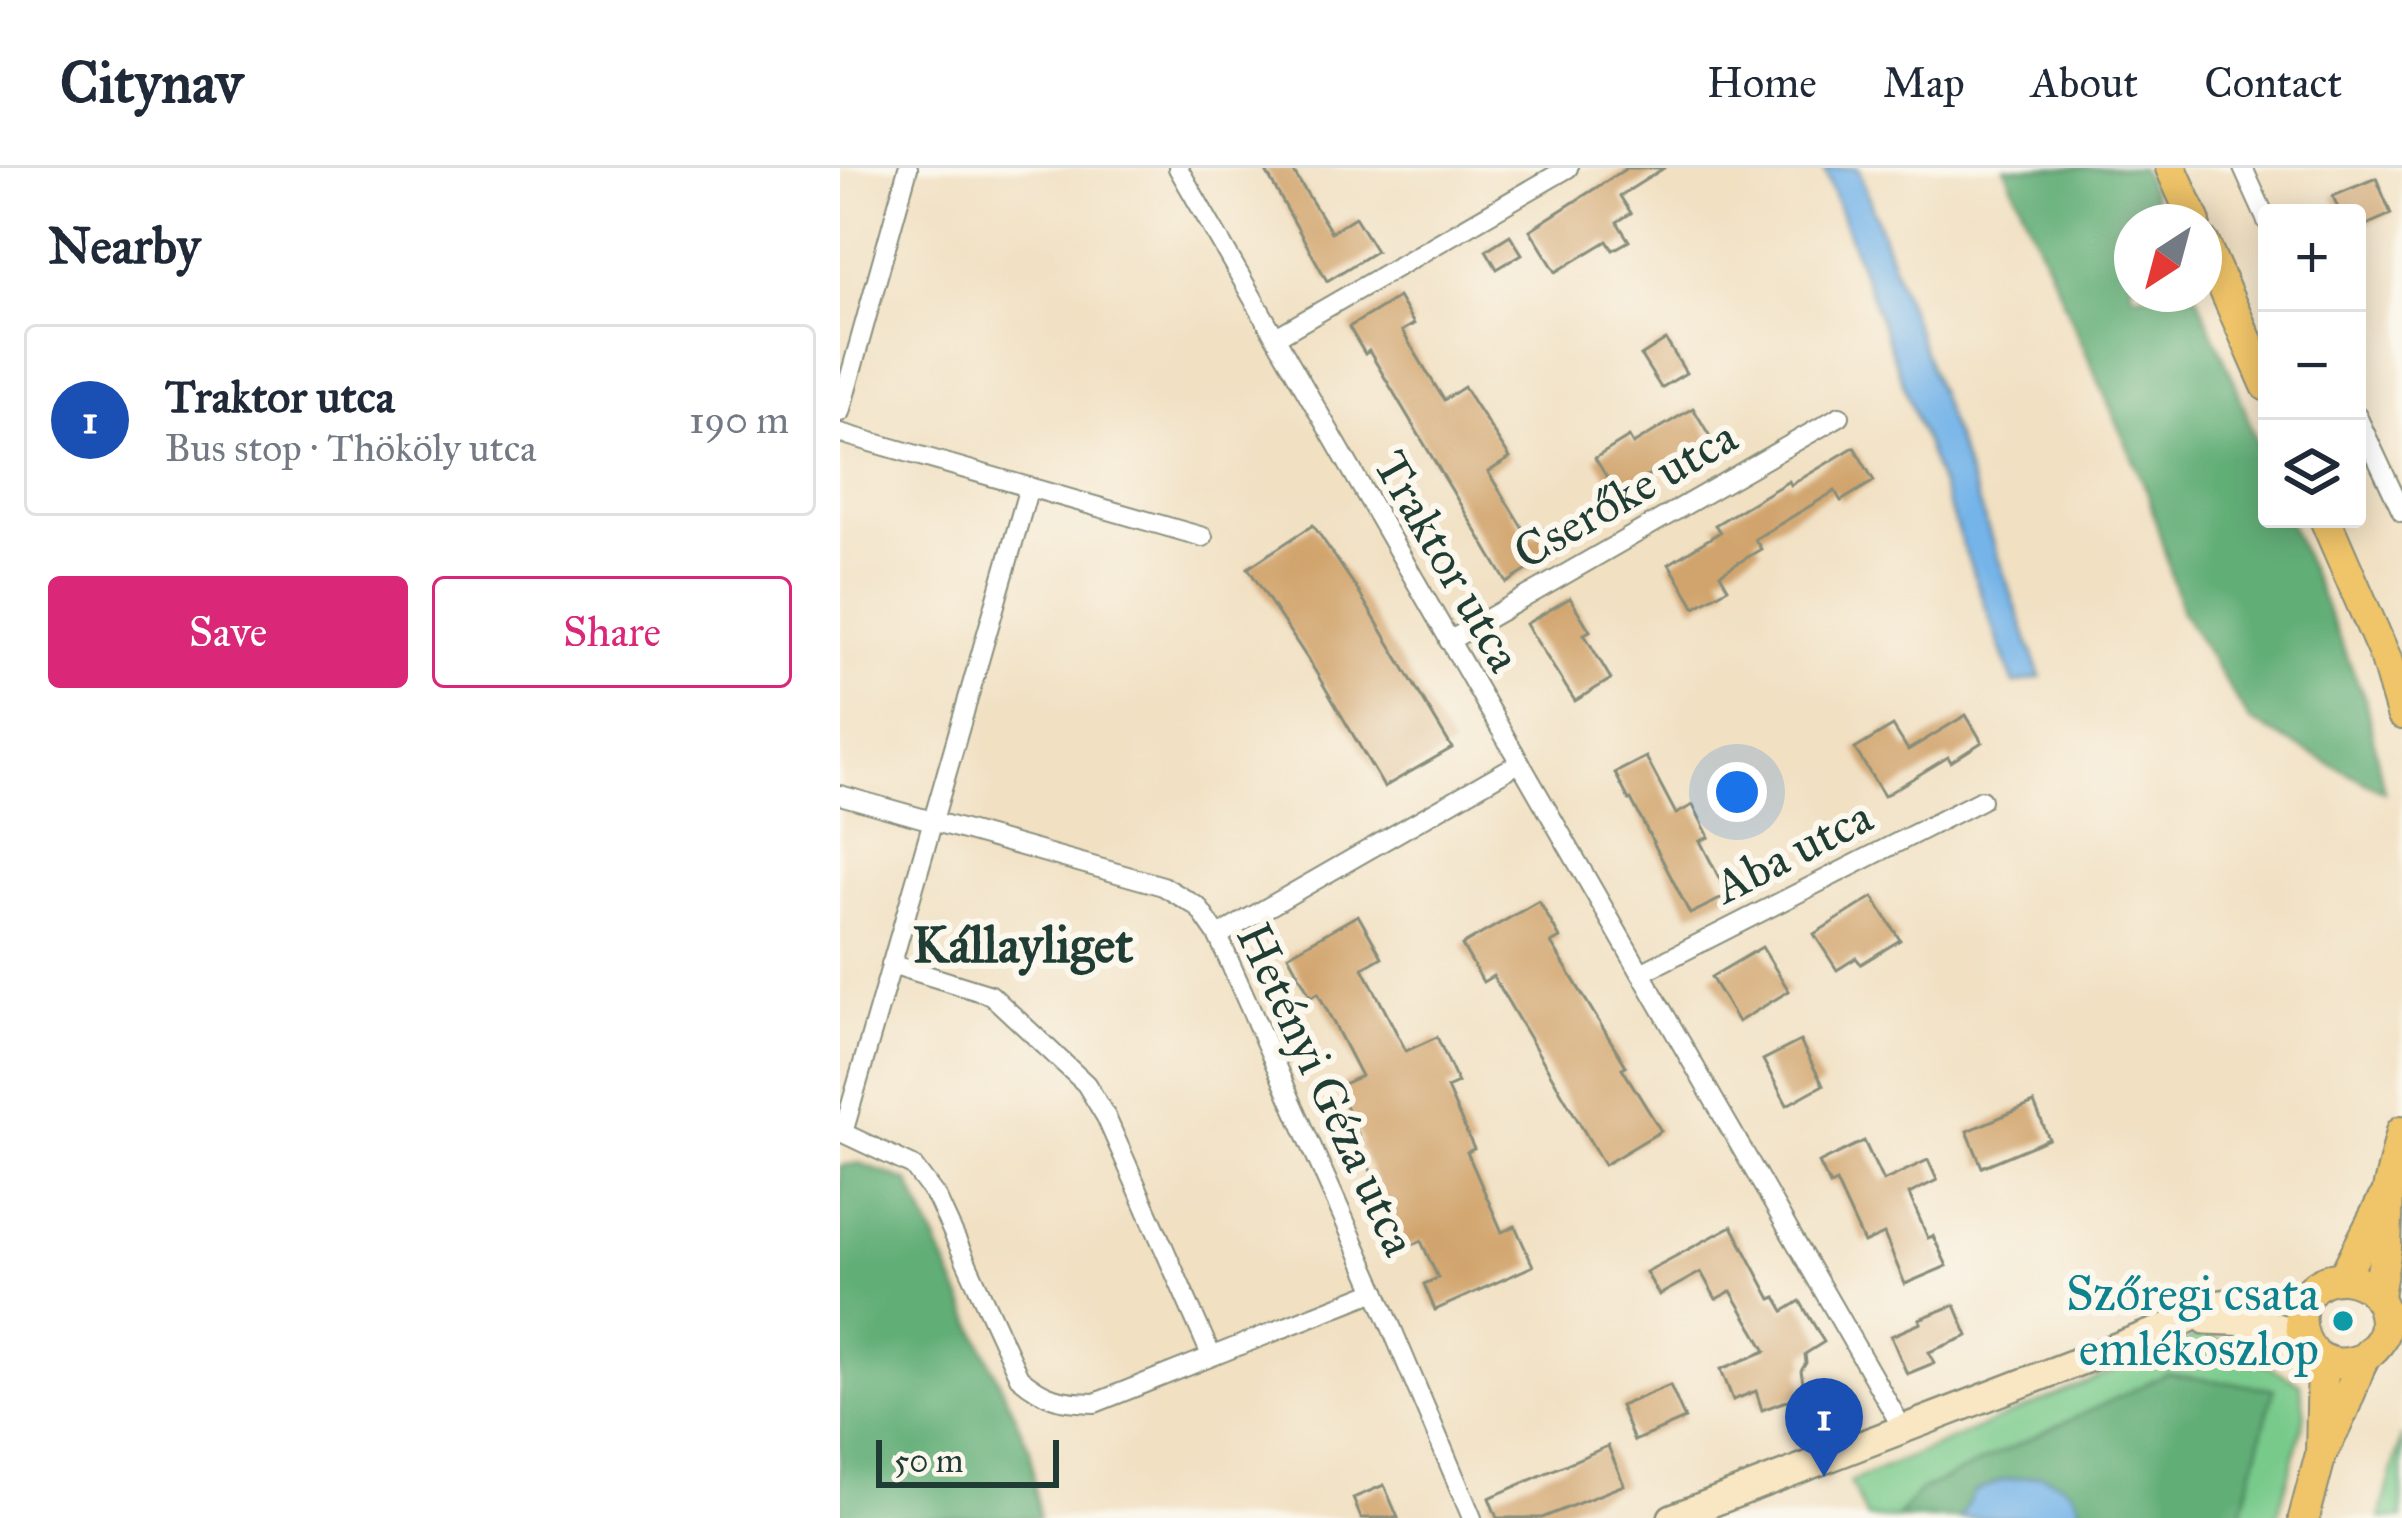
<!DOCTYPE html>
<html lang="en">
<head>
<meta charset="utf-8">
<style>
  body { margin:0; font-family:"IM FELL Great Primer",serif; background:#f2f2f3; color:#1f2937 }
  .controls { position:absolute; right:36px; top:36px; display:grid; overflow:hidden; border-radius:12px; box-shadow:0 6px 30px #0003 }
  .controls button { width:108px; height:108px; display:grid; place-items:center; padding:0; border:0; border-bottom:3px solid #e0e1e3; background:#fff; color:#1f2937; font:60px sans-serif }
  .compass { position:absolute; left:1274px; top:36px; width:108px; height:108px; border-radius:50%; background:#fff; box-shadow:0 6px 30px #0003; rotate:216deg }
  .scale { position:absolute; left:36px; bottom:30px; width:183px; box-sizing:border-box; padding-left:12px; border:6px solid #1f3d34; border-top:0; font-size:33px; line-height:42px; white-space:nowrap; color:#1f3d34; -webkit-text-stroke:9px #fbf7ec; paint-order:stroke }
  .you { position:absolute; left:897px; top:624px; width:42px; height:42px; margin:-30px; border:9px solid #fff; border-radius:50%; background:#1a73e8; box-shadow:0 0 0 18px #1a73e833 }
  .badge { display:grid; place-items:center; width:78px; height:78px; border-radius:50%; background:#db2777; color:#fff; font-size:39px; font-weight:700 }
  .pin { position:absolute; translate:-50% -99px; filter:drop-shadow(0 3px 6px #0008) }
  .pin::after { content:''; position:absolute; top:63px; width:42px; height:36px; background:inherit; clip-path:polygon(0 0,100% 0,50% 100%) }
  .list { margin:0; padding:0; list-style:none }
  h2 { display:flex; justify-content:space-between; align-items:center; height:156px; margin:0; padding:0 48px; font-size:51px }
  h2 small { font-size:39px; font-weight:400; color:#747a83 }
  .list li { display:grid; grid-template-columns:78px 1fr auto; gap:36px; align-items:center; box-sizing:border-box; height:192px; margin:0 24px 24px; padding:0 24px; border:3px solid #e0e1e3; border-radius:12px }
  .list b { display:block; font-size:45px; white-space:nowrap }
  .list p { margin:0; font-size:39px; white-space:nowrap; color:#747a83 }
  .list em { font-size:39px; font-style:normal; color:#747a83 }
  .actions { display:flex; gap:24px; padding:36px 48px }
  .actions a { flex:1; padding:27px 0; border:3px solid #db2777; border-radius:12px; text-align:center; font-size:42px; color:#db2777 }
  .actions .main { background:#db2777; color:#fff }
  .icon { flex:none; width:66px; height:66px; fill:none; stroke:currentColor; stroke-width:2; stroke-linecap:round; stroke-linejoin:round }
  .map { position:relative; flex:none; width:1562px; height:1350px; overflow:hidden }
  header { display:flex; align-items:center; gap:72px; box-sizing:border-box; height:168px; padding:0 60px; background:#fff; border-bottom:3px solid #e0e1e3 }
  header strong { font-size:57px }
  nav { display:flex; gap:66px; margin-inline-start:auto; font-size:42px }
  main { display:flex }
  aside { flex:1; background:#fff }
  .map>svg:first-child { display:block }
  .green { fill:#78ca8b; stroke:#4c8460; stroke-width:3 }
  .forest { fill:#62ae77; stroke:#407656; stroke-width:3 }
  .water { fill:#75b4e9; stroke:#4a788e; stroke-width:3 }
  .building { fill:#d1a46d }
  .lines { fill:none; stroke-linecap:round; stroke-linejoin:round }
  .street-casing { stroke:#888e7b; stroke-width:22 }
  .secondary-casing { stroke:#888e7b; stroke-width:32 }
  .primary-casing { stroke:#888e7b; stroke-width:34 }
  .street { stroke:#fff; stroke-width:18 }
  .secondary { stroke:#f9e7c3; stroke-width:27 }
  .primary { stroke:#f0c469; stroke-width:30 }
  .culture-dot { fill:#0f9aa8; stroke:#fbf7ec; stroke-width:4.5 }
  .labels { text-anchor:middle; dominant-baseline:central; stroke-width:12; stroke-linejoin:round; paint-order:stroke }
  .street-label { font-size:48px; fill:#1f3d34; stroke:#fbf7ec }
  .culture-label { font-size:48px; fill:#0d838f; stroke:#fbf7ec; text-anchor:end }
  .neighbourhood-label { font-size:51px; font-weight:bold; fill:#1f3d34; stroke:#fbf7ec }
</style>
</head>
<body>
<header>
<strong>Citynav</strong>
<nav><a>Home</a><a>Map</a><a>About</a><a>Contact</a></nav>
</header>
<main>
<aside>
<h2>Nearby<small></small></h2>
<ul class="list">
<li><span class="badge" style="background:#1a4fb4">1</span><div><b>Traktor utca</b><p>Bus stop · Thököly utca</p></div><em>190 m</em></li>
</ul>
<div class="actions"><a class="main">Save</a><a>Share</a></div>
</aside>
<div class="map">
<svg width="1562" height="1350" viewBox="0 0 1562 1350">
  <rect width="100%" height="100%" fill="#fbf7ec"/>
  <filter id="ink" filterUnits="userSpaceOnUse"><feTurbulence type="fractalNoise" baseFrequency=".00833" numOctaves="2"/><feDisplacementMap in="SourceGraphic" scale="24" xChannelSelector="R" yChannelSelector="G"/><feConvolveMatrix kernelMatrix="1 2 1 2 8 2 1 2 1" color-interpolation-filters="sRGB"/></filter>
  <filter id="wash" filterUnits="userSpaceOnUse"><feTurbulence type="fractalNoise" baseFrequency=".004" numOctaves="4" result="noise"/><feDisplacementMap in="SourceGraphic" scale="48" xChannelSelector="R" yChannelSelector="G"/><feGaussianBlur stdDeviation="2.7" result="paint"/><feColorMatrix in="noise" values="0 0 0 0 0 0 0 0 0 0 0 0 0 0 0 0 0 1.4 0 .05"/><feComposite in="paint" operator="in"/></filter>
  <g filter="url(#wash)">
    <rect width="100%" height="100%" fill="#f1e0c2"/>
    <g class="green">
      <polygon points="1365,1165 1460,1215 1465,1247 1437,1350 1027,1350 1010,1314"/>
      <polygon points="1562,1267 1562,1350 1540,1350"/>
    </g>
    <g class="forest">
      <polygon points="1165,0 1301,0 1325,54 1292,54 1292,126 1356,126 1397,220 1427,303 1427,351 1448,351 1525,531 1544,624 1410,553 1342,444 1307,323"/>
      <polygon points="20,995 69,1014 190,1282 199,1350 0,1350 0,998"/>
      <polygon points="1327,1206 1434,1221 1400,1350 1239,1350 1240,1337 1121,1350 1057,1350 1078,1324"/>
    </g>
    <g class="water">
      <polygon points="984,0 1018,0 1201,509 1174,516"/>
      <path d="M1201,1307C1224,1315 1242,1322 1239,1350H1120L1134,1324L1163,1312Z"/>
    </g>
    <g id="blocks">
      <g class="building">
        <polygon points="424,0 451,0 491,64 515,49 536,83 487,113"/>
        <polygon points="787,0 824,0 780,28 791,45 777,54 789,73 773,82 767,73 716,104 690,62"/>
        <polygon points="1536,10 1551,46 1517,61 1517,45 1500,45 1493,28"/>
        <polygon points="670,67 682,86 657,101 646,82"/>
        <polygon points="558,129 574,156 562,163 604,232 624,219 670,290 648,304 687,367 691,364 694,368 708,359 722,380 667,415 529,183 525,186 509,159"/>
        <polygon points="826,172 846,205 821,220 801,188"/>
        <polygon points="853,240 871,270 777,326 755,290 789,269 793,276"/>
        <polygon points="1014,279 1034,313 1001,333 995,323 915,371 921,381 880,406 888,420 855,439 829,396 880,364 875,357 949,313 951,317"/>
        <polygon points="473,357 515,418 612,580 544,619 471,496 408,400"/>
        <polygon points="730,430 750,463 744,466 771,511 735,533 686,456"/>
        <polygon points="1126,547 1142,574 1111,594 1108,589 1044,628 1015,581 1053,558 1068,582"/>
        <polygon points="806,589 836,646 853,637 869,669 860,673 888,727 850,746 791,631 789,632 775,605"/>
        <polygon points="1033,729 1060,772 1021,796 1016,790 997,802 974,766"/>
        <polygon points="699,733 720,770 711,775 786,898 782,900 821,963 764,997 653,808 643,814 622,777"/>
        <polygon points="518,747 542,789 523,800 566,883 597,869 618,915 607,920 634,981 627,984 662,1064 675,1058 693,1098 595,1142 584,1116 598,1110 581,1073 566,1080 519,977 522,975 497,919 521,908 478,825 471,829 448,787"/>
        <polygon points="922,779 949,823 898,854 871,809"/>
        <polygon points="960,873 983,917 947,937 923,892"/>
        <polygon points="1194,935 1209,971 1142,999 1127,963"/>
        <polygon points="1024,973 1043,1013 1088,992 1097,1012 1069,1026 1088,1070 1093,1068 1107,1098 1065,1116 1044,1066 1024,1075 996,1014 990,1017 979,995"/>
        <polygon points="892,1058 931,1131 936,1129 944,1143 960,1133 984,1174 965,1186 966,1195 961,1203 965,1226 922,1242 916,1223 893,1232 881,1201 926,1183 891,1123 876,1131 861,1104 819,1127 806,1104"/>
        <polygon points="1115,1137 1128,1168 1089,1184 1094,1195 1067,1206 1051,1168 1081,1155 1079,1151"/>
        <polygon points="830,1217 845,1251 794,1273 780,1238"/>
        <polygon points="768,1278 784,1317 702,1350 657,1350 649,1330"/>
        <polygon points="544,1317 558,1350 521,1350 513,1330"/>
      </g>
    </g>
  </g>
  <g filter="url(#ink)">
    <use href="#blocks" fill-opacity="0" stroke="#888e7b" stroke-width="3"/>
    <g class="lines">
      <g class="street-casing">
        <g id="street">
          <polyline points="338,0 1063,1261"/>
          <polyline points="1403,0 1427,53"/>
          <polyline points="436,169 728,0"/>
          <polyline points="0,244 68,0"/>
          <polyline points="1517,248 1562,344"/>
          <polyline points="0,265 363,369"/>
          <path d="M189,319L3,965L73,998L97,1030L179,1209C206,1232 221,1234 255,1235L536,1123"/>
          <polyline points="609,473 1000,248"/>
          <polyline points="0,627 323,718 358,739 378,768 536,1123 632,1350"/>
          <polyline points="378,768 679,595"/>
          <polyline points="51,796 151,827 246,916 266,949 371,1187"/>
          <polyline points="801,805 1141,632"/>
        </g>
      </g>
      <g class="secondary-casing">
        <g id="secondary">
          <polyline points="1366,1152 1414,1154 1461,1165"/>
          <polyline points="832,1350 1344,1153 1374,1137 1417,1132 1465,1131"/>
        </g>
      </g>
      <g class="primary-casing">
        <g id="primary">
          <polyline points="1331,0 1355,54"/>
          <polyline points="1364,75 1427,218"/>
          <polyline points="1485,351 1546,491 1562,546"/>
          <polyline points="1503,1110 1543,1032"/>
          <polyline points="1538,1128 1546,1080 1548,1022 1562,963"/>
          <path d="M1481,1286C1492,1267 1501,1248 1509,1227C1514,1216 1517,1202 1523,1192C1528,1184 1537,1180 1541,1171C1548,1157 1545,1140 1536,1127C1529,1117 1516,1111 1504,1110C1436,1107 1452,1221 1524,1190"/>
          <polyline points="1464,1350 1481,1286 1483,1192"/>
        </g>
      </g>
      <use href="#street" class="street"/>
      <use href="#secondary" class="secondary"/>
      <use href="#primary" class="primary"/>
    </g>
  </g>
  <circle class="culture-dot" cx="1503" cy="1153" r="12"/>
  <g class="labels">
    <g class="street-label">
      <text transform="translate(785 326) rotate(-30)">Cserőke utca</text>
      <text transform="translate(608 393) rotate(60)">Traktor utca</text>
      <text transform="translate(953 683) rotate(-27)">Aba utca</text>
      <text transform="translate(487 921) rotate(65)">Hetényi Géza utca</text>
    </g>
    <g class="culture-label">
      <text x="1479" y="1125">Szőregi csata<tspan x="1479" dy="55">emlékoszlop</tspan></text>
    </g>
    <g class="neighbourhood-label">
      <text x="183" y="777">Kállayliget</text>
    </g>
  </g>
</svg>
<div class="controls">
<button>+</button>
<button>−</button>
<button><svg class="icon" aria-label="layers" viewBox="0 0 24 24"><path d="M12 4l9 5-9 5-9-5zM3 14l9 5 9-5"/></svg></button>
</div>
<svg class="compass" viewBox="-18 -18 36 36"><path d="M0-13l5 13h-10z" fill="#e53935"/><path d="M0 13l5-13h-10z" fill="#747a83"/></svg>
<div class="scale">50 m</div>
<div class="you"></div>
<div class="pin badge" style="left:984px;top:1309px;background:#1a4fb4">1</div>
</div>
</main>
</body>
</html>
